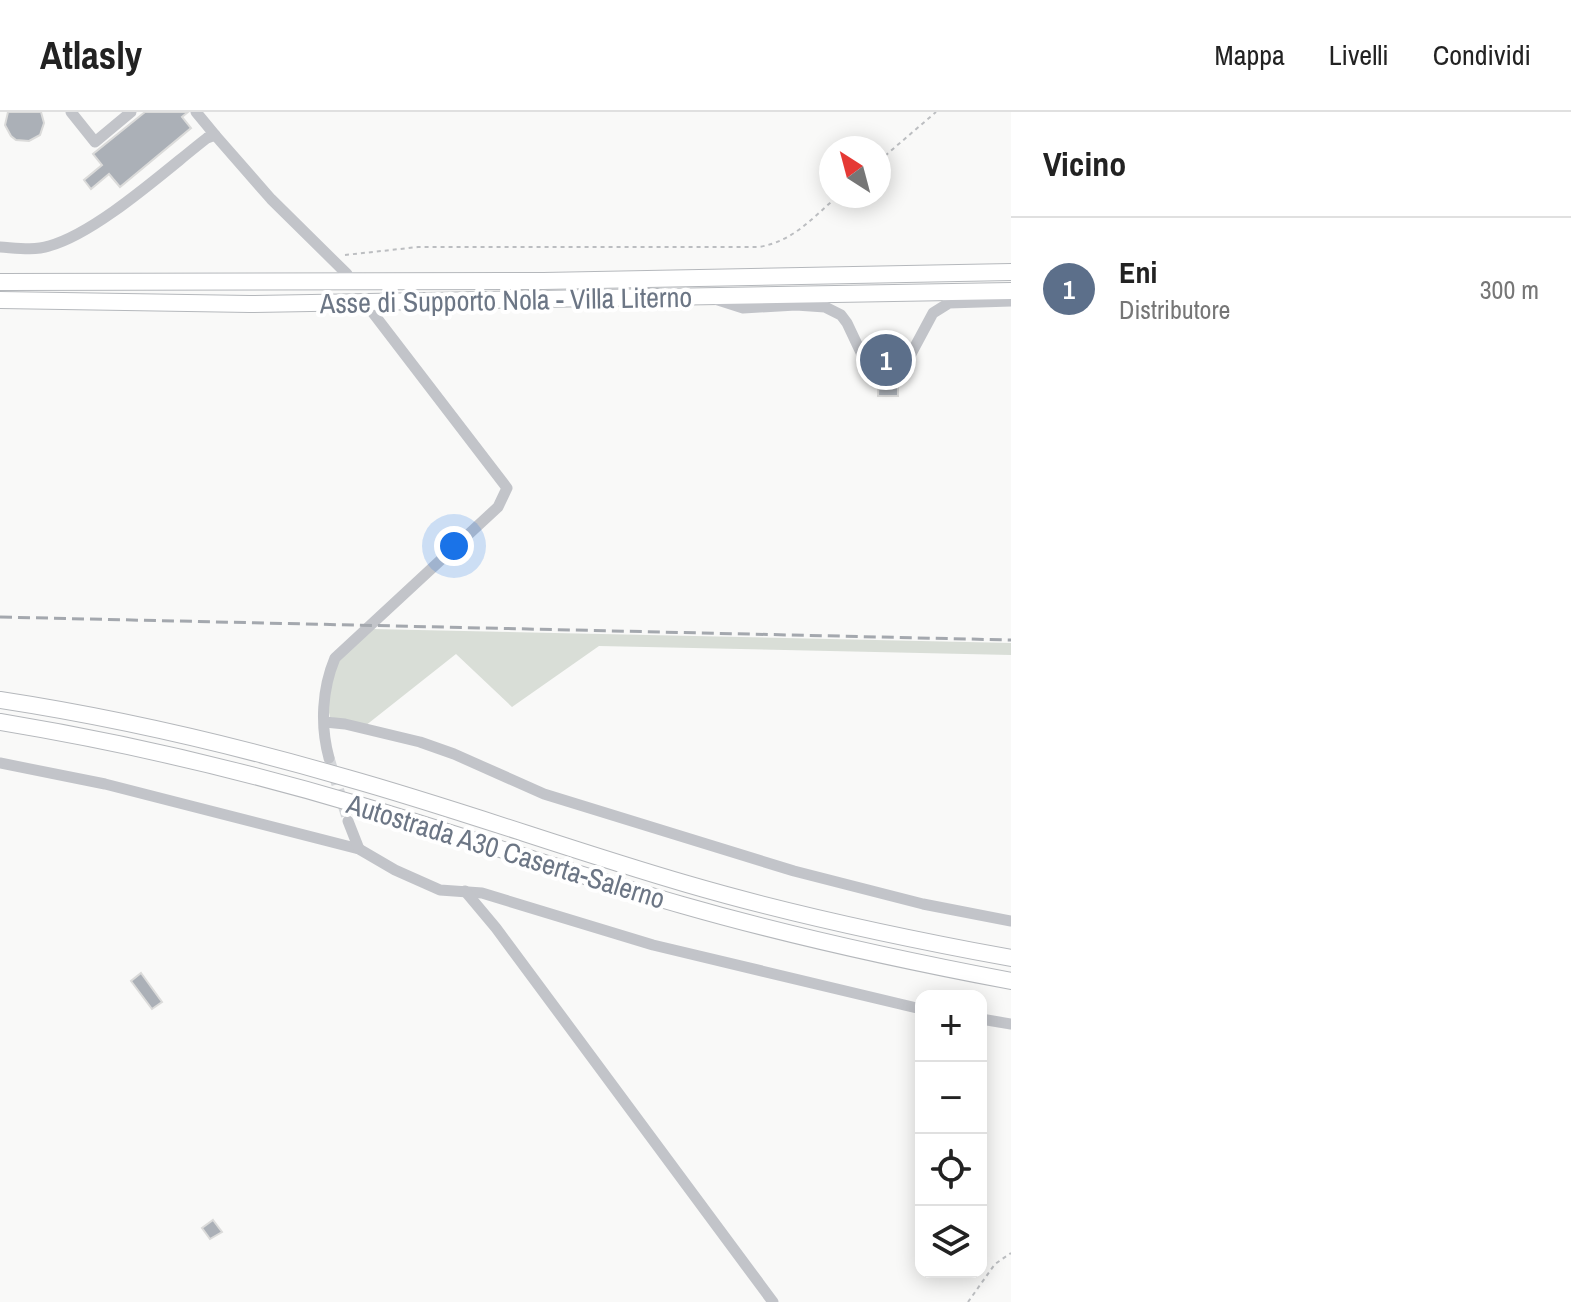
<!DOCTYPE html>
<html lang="it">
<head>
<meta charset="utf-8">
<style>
  body { margin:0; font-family:"Archivo Narrow",sans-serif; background:#f6f6f6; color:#222 }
  .controls { position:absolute; right:24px; bottom:24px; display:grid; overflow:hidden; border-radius:16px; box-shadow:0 4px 20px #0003 }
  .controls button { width:72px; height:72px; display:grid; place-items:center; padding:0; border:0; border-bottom:2px solid #e0e0e0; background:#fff; color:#222; font:40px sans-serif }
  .compass { position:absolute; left:819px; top:24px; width:72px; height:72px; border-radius:50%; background:#fff; box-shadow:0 4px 20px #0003; rotate:324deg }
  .you { position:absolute; left:454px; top:434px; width:28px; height:28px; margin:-20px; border:6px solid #fff; border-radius:50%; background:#1a73e8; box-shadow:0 0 0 12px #1a73e833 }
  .badge { display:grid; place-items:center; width:52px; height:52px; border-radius:50%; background:#7c3aed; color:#fff; font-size:26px; font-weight:700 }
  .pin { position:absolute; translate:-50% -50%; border:4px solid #fff; box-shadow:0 2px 8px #0006 }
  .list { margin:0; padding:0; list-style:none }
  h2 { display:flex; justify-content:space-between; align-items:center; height:104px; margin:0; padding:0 32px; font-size:34px }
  h2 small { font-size:26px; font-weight:400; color:#767676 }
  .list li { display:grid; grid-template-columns:52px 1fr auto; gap:24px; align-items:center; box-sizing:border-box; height:144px; padding:0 32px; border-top:2px solid #e0e0e0 }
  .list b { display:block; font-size:30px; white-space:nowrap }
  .list p { margin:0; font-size:26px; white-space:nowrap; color:#767676 }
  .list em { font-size:26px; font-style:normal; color:#767676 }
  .icon { flex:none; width:44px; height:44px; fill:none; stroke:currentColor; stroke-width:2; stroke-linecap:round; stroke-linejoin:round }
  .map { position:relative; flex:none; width:1011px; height:1190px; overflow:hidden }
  header { display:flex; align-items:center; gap:48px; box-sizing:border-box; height:112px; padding:0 40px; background:#fff; border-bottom:2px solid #e0e0e0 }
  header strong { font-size:38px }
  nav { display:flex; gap:44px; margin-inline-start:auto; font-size:28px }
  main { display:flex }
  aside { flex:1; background:#fff }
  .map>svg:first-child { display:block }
  .green { fill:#d9ded7 }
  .building { fill:#abb0b7; stroke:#dbdbda; stroke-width:2 }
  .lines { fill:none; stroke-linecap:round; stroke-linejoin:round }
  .minor-tunnel { stroke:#d6d8db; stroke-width:11; stroke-dasharray:11 5.5; stroke-linecap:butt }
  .highway-casing { stroke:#b5b8bc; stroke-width:18 }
  .path { stroke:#bcbec1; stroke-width:2; stroke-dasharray:4 4; stroke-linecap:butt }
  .minor { stroke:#c2c4c9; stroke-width:11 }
  .highway { stroke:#fff; stroke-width:16 }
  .rail { stroke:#a4a8ae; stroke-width:3; stroke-dasharray:12 6; stroke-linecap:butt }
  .labels { text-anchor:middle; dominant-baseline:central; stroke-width:8; stroke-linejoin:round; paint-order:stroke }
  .street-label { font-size:28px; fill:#6c7685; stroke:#fff }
</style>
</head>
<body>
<header>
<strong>Atlasly</strong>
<nav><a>Mappa</a><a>Livelli</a><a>Condividi</a></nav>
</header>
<main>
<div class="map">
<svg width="1011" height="1190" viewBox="0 0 1011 1190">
  <rect width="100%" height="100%" fill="#f9f9f8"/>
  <polygon class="green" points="372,517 1011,531 1011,543 599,534 512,595 456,542 365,614 330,605 327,592 337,547"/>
  <g class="building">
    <polygon points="8,0 41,0 44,11 40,23 29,29 16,28 11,24 5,13"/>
    <polygon points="145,0 188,0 182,5 191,16 120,75 109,62 91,77 84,68 102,53 93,42"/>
    <polygon points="898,261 898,284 878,284 879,262"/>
    <polygon points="141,861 162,890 152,897 131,869"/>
    <polygon points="213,1108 222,1120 210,1127 202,1116"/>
  </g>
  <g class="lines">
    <polyline class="minor-tunnel" points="329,646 348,709"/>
    <g class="highway-casing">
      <g id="highway">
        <polyline points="0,170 543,169 1011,160"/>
        <polyline points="0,188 250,192 1011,179"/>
        <path d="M0,588C118,606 233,633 347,666C461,698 573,739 687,772C793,803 902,826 1011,846"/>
        <path d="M0,610C121,630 241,658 359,693C467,725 573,762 682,793C790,824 900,848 1011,869"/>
      </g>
    </g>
    <g class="path">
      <polyline points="879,49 936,0"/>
      <path d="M345,143L418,135H759C794,129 812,106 838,84"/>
      <polyline points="968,1190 995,1152 1011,1141"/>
    </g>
    <g class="minor">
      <polyline points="71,0 95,30 131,0"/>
      <polyline points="196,0 215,23"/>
      <path d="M0,135C16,136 34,139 49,134C97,121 167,57 207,26L215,23L271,87L347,162"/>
      <polyline points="718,188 743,196 796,193 825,195 841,203 847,211 864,247 873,253 888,254 901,252 911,242 933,201 949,191 1011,189"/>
      <polyline points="325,610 345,612 420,630 454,642 544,682 794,759 923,792 1011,809"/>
      <path d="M329,646C320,613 322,577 335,546L498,395L507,376L373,201"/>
      <polyline points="0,651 105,672 359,737 395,758 440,778 482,781 653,833 921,897"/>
      <polyline points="348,709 359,737"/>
      <polyline points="465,779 496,816 773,1190"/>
      <polyline points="981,907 1011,912"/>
    </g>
    <use href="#highway" class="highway"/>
    <polyline class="rail" points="0,505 1011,528"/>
  </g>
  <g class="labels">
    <g class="street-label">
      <text transform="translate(506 188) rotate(-1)">Asse di Supporto Nola - Villa Literno</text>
      <text transform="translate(506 739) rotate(17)">Autostrada A30 Caserta-Salerno</text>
    </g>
  </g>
</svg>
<div class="controls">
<button>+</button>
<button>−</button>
<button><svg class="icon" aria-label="locate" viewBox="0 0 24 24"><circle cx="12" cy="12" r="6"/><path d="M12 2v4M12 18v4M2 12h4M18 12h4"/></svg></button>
<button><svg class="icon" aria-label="layers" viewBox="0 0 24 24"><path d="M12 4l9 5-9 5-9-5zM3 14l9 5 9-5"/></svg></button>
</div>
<svg class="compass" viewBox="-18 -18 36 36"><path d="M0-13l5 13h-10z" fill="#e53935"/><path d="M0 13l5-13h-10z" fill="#767676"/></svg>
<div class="you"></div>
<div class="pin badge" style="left:886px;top:248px;background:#5c6f8a">1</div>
</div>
<aside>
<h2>Vicino<small></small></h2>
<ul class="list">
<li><span class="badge" style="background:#5c6f8a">1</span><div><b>Eni</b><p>Distributore</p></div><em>300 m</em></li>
</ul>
</aside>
</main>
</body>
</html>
